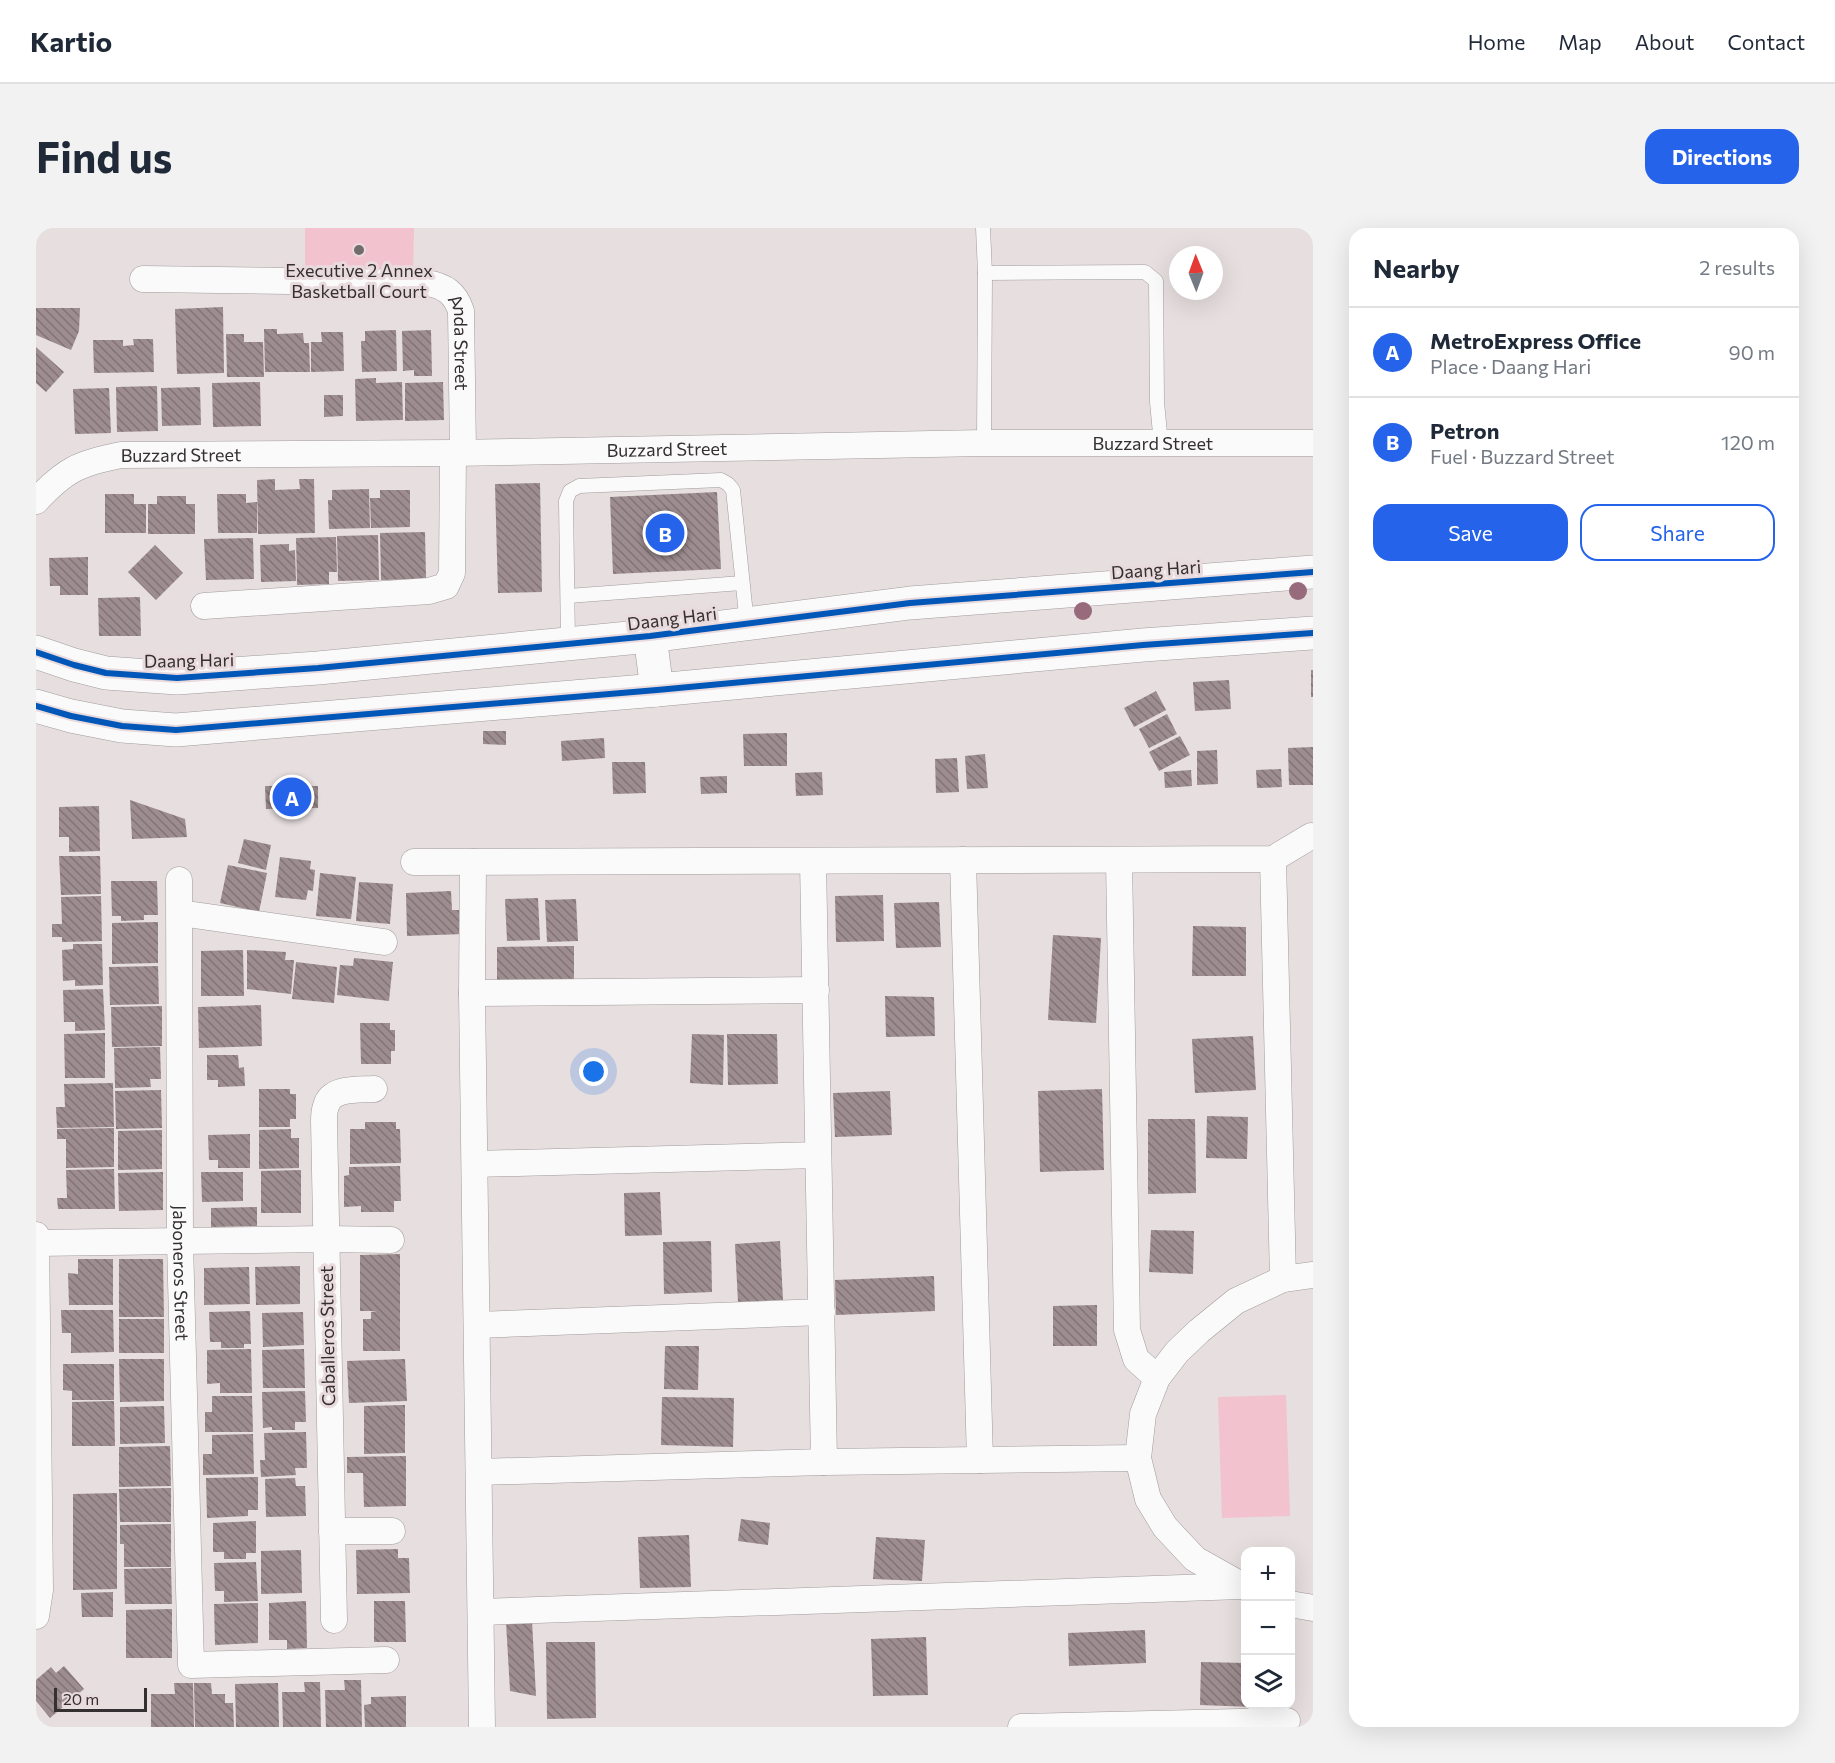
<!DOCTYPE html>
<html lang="en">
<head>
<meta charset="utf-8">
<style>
  body { margin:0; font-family:Commissioner,sans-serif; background:#f2f2f3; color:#1f2937 }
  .controls { position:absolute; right:18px; bottom:18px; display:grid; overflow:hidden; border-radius:12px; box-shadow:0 6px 24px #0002 }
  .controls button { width:54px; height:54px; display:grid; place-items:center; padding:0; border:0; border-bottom:2px solid #e0e1e3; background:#fff; color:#1f2937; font:30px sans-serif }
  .compass { position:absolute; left:1133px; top:18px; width:54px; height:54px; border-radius:50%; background:#fff; box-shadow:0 6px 24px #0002; rotate:359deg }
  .scale { position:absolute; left:18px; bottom:15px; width:93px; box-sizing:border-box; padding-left:6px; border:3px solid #342f30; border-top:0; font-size:16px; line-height:21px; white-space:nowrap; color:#342f30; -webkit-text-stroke:4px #e9dadd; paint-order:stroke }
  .you { position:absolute; left:558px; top:844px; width:21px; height:21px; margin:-15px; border:4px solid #fff; border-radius:50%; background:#1a73e8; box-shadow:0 0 0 9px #1a73e833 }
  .badge { display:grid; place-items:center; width:39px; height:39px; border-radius:50%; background:#2563eb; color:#fff; font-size:20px; font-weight:700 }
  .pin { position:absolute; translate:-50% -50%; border:3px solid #fff; box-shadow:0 2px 6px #0006 }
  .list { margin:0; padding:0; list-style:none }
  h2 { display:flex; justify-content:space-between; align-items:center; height:78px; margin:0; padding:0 24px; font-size:26px }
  h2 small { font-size:20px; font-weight:400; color:#747a83 }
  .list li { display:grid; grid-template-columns:39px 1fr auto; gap:18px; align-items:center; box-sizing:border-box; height:90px; padding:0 24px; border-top:2px solid #e0e1e3 }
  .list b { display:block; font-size:22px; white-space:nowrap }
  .list p { margin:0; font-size:20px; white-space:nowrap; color:#747a83 }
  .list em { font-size:20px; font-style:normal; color:#747a83 }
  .actions { display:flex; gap:12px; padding:18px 24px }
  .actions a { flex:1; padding:14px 0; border:2px solid #2563eb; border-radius:18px; text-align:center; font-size:21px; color:#2563eb }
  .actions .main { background:#2563eb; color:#fff }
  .icon { flex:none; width:33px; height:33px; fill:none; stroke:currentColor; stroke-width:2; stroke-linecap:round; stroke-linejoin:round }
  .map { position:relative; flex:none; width:1277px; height:1499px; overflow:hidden; border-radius:18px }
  header { display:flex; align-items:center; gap:36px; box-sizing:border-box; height:84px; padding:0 30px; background:#fff; border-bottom:2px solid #e0e1e3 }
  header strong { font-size:28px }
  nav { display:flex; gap:33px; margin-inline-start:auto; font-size:21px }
  .intro { display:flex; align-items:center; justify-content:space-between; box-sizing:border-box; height:144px; padding:0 36px }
  h1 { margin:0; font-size:42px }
  .button { padding:15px 27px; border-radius:18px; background:#2563eb; color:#fff; font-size:21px; font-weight:700 }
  main { display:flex; gap:36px; padding:0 36px }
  aside { flex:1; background:#fff; border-radius:18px; box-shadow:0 6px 24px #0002 }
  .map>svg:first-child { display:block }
  .pitch { fill:#f2c2ce }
  .building { fill:url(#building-back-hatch) }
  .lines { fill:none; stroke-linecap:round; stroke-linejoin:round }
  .service-casing { stroke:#a19b9c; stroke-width:15 }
  .minor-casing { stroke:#a19b9c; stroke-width:27 }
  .primary-casing { stroke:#a19b9c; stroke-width:34 }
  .service { stroke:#fbfafa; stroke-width:14 }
  .minor { stroke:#fbfafa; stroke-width:26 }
  .primary { stroke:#fbfafa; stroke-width:33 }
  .cycleway-casing { stroke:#e9dadd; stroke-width:10 }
  .cycleway { stroke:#0057b8; stroke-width:6 }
  .tree { fill:#976b7c }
  .poi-dot { fill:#726c6d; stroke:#e9dadd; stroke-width:2 }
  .labels { text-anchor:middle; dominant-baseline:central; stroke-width:6; stroke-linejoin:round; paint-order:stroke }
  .poi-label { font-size:18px; fill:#342f30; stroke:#e9dadd }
  .street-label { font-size:18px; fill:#342f30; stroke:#e9dadd }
</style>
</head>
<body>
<header>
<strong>Kartio</strong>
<nav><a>Home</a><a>Map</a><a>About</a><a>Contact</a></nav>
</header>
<div class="intro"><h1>Find us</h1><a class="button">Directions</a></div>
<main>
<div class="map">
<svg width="1277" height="1499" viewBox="0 0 1277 1499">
  <defs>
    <pattern id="building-back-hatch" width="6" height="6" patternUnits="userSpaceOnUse" patternTransform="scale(1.5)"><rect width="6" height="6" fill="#9d8c90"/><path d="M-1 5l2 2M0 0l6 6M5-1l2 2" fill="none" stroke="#817376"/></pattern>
  </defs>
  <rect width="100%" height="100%" fill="#e6dedf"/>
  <g class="pitch">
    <polygon points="269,0 378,0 377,46 269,44"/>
    <polygon points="1250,1167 1254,1288 1186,1290 1182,1169"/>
  </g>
  <g class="building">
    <polygon points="187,79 188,145 141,146 139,81"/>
    <polygon points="0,80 44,80 43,103 35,122 0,107"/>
    <polygon points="228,101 241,101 241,106 267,105 268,115 273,115 274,144 229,144"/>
    <polygon points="360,102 361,143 326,144 325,113 329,113 329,103"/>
    <polygon points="395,102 396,148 378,148 378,142 367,143 366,103"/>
    <polygon points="285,104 307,104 308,143 275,144 275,114 286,114"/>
    <polygon points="190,106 208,106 208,114 227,114 228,149 191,149"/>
    <polygon points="97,111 117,111 118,144 58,145 57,112 87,112 87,118 98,117"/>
    <polygon points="0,119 28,144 10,164 0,155"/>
    <polygon points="340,150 340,155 366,154 367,192 320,193 319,151"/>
    <polygon points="224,154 225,198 177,199 176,155"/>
    <polygon points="407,154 408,192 369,193 369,155"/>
    <polygon points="121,158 122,203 81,204 80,159"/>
    <polygon points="164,159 165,197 126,198 125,160"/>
    <polygon points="73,160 75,205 39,206 37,161"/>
    <polygon points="288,167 307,167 307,188 288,189"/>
    <polygon points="239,251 239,262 264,261 263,251 278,251 279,305 222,306 221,252"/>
    <polygon points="504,255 506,364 462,365 459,256"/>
    <polygon points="333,261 334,300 293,301 292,272 296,272 296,262"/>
    <polygon points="344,262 374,262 374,299 335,300 334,270 344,270"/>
    <polygon points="681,264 685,341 577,346 574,269"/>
    <polygon points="69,266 98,266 98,276 110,276 110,305 69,305"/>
    <polygon points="181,266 210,266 210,275 221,274 221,305 182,305"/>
    <polygon points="121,268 150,268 150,276 159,276 159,306 112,306 112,276 121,276"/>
    <polygon points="389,304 390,351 345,352 344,305"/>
    <polygon points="342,307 343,352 302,353 301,308"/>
    <polygon points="300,309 301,344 293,344 293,356 261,357 260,310"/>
    <polygon points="217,310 218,351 170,352 168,311"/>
    <polygon points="253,316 253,323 259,322 260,353 225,354 224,317"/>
    <polygon points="119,317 147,345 120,372 92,344"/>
    <polygon points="52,329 52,367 24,367 24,358 14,358 13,330"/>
    <polygon points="104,369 105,408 63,408 62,370"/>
    <rect x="1275" y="442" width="2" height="27"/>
    <polygon points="1193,452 1195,481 1159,483 1157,454"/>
    <polygon points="1120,463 1130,482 1098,499 1088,480"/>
    <polygon points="1131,486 1141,506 1113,520 1103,501"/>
    <polygon points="447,503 470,503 470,517 447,516"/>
    <polygon points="751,505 751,538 708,538 707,506"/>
    <polygon points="1144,508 1154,527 1123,543 1113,524"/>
    <polygon points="568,510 569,530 526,533 525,513"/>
    <polygon points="1277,519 1277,557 1253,557 1252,520"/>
    <polygon points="1181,522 1182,556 1161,557 1161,523"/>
    <polygon points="949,526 952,560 931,561 929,528"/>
    <polygon points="921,530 923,564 900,565 899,531"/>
    <polygon points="576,534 609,534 610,565 577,566"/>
    <polygon points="1245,541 1246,559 1221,560 1220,542"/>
    <polygon points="1155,542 1156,558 1129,560 1128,544"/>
    <polygon points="786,544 787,567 760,568 759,545"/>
    <polygon points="691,548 691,565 665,566 664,549"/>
    <polygon points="229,558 282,558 282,580 230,581"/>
    <polygon points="94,572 149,591 151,609 96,611"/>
    <polygon points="63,578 64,623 33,624 33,609 23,609 23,579"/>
    <polygon points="208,611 235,617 230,642 202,635"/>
    <polygon points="23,628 64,628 65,666 25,667"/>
    <polygon points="244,629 275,633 274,641 279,642 277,663 272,662 270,672 239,669"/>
    <polygon points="192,637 231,645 223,684 184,675"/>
    <polygon points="284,645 320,649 315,691 280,688"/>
    <polygon points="75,653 121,653 122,687 108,687 108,692 85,693 85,688 76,688"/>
    <polygon points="323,654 357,656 354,696 320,693"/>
    <polygon points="415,663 416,682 427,682 428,706 371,708 370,665"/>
    <polygon points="847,667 848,713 800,714 799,668"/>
    <polygon points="65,668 66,713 26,714 26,709 16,709 16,696 26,696 25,669"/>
    <polygon points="502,670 504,712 471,713 469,671"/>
    <polygon points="540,671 542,713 511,714 509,672"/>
    <polygon points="903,674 905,719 860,720 858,675"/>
    <polygon points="122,694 122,735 76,736 76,695"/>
    <polygon points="1157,698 1210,699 1210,748 1156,748"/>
    <polygon points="1017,707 1065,710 1060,795 1012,792"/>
    <polygon points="37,716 66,716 67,757 39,758 39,752 27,753 26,722 37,721"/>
    <polygon points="538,718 538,760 461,760 461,719"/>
    <polygon points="207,722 208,768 165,768 165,723"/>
    <polygon points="211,722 250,724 249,732 258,732 255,766 211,761"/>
    <polygon points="318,730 357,734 353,773 301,767 304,737 317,738"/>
    <polygon points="260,734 301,739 298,775 256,771"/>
    <polygon points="122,738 123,776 74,777 73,739"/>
    <polygon points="67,761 69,802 39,803 39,794 28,794 27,762"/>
    <polygon points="849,768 898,769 899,808 850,809"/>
    <polygon points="225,777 226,818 163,820 162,779"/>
    <polygon points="126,778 126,818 76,819 75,779"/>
    <polygon points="324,795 354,795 354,802 359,802 359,823 355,823 355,836 325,836"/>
    <polygon points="69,805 69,850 29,850 28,806"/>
    <polygon points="656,806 688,807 687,857 654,855"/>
    <polygon points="691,806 741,806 742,856 692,857"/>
    <polygon points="1217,808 1220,862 1159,865 1156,811"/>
    <polygon points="124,819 125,851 114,851 115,859 79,860 78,820"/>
    <polygon points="171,827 202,827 203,840 208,839 209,858 182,859 182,852 171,852"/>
    <polygon points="77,855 78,899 21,900 20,879 29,879 28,856"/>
    <polygon points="223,861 254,861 254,866 260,866 260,891 254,891 254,899 223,899"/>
    <polygon points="1066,861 1068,942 1004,944 1002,863"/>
    <polygon points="125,862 126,900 80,901 79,863"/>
    <polygon points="854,863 856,907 799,909 797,865"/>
    <polygon points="1171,888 1212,889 1211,931 1170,930"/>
    <polygon points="1112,891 1159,891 1160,965 1112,966"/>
    <polygon points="329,894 360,894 360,901 364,901 365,935 314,936 314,901 329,901"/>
    <polygon points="78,900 78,939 30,940 30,911 21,911 21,901"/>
    <polygon points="255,901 255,910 263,910 263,940 223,941 223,902"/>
    <polygon points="126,902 126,941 82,942 82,903"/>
    <polygon points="214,906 214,940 182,940 182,932 173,932 172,907"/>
    <polygon points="364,938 365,973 358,973 358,984 325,984 325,978 308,979 308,948 313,947 313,939"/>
    <polygon points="78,941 79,981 22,981 21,970 31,970 30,942"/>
    <polygon points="265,942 265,985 225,985 225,943"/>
    <polygon points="127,944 127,982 83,983 82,945"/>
    <polygon points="165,944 207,944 207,973 166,974"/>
    <polygon points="624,964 626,1007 589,1008 588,965"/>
    <polygon points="221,979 221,998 175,999 175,980"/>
    <polygon points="1115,1002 1158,1003 1157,1046 1113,1044"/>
    <polygon points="675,1013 676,1064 628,1066 627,1014"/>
    <polygon points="744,1013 747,1072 702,1074 699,1016"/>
    <polygon points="364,1026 364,1123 327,1123 327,1091 335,1091 335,1084 341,1083 324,1083 324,1027"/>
    <polygon points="42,1031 77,1031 77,1077 33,1077 32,1045 42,1046"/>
    <polygon points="83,1031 127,1031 128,1089 83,1089"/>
    <polygon points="264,1038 264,1076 220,1077 219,1039"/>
    <polygon points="213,1039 214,1076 168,1077 168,1040"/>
    <polygon points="898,1048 899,1083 800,1087 799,1052"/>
    <polygon points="1061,1077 1061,1118 1017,1118 1017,1078"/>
    <polygon points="25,1082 77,1082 78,1124 35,1125 35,1105 26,1105"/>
    <polygon points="214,1083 215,1116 208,1116 208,1120 185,1120 185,1114 174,1114 173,1084"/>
    <polygon points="267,1084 268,1117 227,1119 226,1085"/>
    <rect x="83" y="1091" width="45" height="34"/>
    <polygon points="629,1118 663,1118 662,1162 628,1161"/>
    <polygon points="215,1121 216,1165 184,1165 184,1155 171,1156 171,1122"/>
    <polygon points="268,1121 269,1160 227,1160 226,1122"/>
    <polygon points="83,1131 128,1131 128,1173 84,1174"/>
    <polygon points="369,1131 371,1173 313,1175 311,1133"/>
    <polygon points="27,1136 78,1136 78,1172 36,1172 36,1163 27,1162"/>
    <polygon points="269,1163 270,1194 259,1194 259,1202 236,1202 236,1199 227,1200 226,1164"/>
    <polygon points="176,1168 216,1168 217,1204 169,1204 169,1184 176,1184"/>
    <polygon points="626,1169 698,1170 697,1219 625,1217"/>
    <polygon points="78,1173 79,1218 36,1218 36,1174"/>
    <polygon points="369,1177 369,1225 328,1226 328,1178"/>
    <polygon points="128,1178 129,1215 84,1216 84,1179"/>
    <polygon points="270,1204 271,1240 259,1240 260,1247 225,1249 224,1232 229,1232 228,1205"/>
    <polygon points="217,1206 218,1246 167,1247 167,1226 176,1226 176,1207"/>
    <polygon points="134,1218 135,1258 83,1259 83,1219"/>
    <polygon points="370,1228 370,1278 328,1279 327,1245 311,1245 311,1229"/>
    <polygon points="222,1249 222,1282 212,1282 212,1288 171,1290 170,1250"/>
    <polygon points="259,1250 260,1258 269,1258 270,1288 230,1289 229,1251"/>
    <polygon points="135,1260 135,1294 84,1294 83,1261"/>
    <polygon points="81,1265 81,1361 37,1362 37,1266"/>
    <polygon points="705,1291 734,1295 732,1317 702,1313"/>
    <polygon points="220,1293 220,1325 210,1325 210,1331 188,1331 188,1324 177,1324 177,1295"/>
    <polygon points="135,1296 135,1339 88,1339 88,1316 84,1316 84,1297"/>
    <polygon points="653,1307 655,1359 604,1360 602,1309"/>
    <polygon points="840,1309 889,1312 886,1353 837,1351"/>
    <polygon points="362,1321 362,1330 373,1330 374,1365 321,1366 320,1322"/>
    <polygon points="265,1322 266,1365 225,1366 225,1323"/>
    <polygon points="220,1334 222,1373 188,1374 188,1363 179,1363 178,1335"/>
    <polygon points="135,1340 136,1376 89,1376 88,1341"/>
    <polygon points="77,1364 77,1389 46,1389 45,1365"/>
    <polygon points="270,1373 271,1420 251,1421 251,1412 233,1412 233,1375"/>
    <polygon points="338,1373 369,1373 370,1414 338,1414"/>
    <polygon points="222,1375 222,1415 179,1417 178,1376"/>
    <polygon points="136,1381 136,1430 90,1430 90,1382"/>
    <polygon points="496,1393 500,1468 474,1463 470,1394"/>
    <polygon points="1109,1402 1110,1435 1033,1438 1032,1405"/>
    <polygon points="890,1409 892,1467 837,1468 835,1411"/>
    <polygon points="510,1414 559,1414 560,1490 511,1491"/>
    <polygon points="1165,1434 1210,1435 1210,1476 1217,1476 1217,1479 1164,1477"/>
    <polygon points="28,1438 48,1461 14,1490 0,1473 0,1452 15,1439 20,1445"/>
    <polygon points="308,1452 325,1452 326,1499 290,1499 289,1462 309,1462"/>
    <polygon points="268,1454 284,1454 285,1499 247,1499 246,1464 269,1464"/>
    <polygon points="138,1455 157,1455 158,1499 115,1499 115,1466 139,1466"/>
    <polygon points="158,1455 175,1455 176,1466 189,1466 189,1475 197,1475 198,1499 159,1499"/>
    <polygon points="242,1455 243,1499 200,1499 199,1456"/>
    <polygon points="370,1468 370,1499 329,1499 328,1477 335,1476 335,1469"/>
  </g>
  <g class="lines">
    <g class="service-casing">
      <g id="service">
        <polyline points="947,0 949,45 948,215"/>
        <polyline points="949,45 1109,44 1120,53 1121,174 1125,216"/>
        <polyline points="532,368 706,355"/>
        <polyline points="532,416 530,273 534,263 543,258 685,252 692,256 697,262 711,396"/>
      </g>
    </g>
    <g class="minor-casing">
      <g id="minor">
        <path id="s1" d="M107,51L391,55C409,58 419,65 425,83L427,224"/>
        <path id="s2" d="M0,273C29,242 43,235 85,227L417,225L948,215H1277"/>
        <polyline points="168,378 393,363 410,358 416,345 417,225"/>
        <polyline points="1237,631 1247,1051"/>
        <polyline points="927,632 944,1232"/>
        <polyline points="1083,632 1091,1102 1100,1131 1121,1150"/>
        <polyline points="777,633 788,1234"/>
        <polyline points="378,634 1237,631 1275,608"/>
        <polyline points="437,634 436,765 446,1499"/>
        <path id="s3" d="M143,652L144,1014L155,1437L350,1432"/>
        <polyline points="144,685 348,714"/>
        <polyline points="436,765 780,762"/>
        <polyline points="439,936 782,927"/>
        <polyline points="0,1007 4,1362 0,1388"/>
        <polyline points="0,1015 289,1011 355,1012"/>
        <polyline points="441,1097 786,1084"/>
        <polyline points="443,1244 788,1234 1102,1230"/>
        <polyline points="296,1303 356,1303"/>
        <polyline points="1207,1358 1159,1331 1129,1299 1112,1271 1102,1230 1107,1186 1121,1150 1141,1124 1163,1103 1200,1073 1247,1051 1277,1047"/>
        <polyline points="1254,1376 1277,1380"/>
        <polyline points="445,1384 1205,1358"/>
        <path d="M298,1392L288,893C288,889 288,883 290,878C295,859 322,862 338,861"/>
        <polyline points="985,1499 1251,1493"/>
      </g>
    </g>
    <g class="primary-casing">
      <g id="primary">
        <polyline points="614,408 621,462"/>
        <polyline points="0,424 38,437 70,445 141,450 282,440 614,408 874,375 1277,344"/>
        <polyline points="0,478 35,488 86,498 140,502 621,462 1107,417 1277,405"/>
      </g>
    </g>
    <use href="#service" class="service"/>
    <use href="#minor" class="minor"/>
    <use href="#primary" class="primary"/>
    <g class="cycleway-casing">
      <g id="cycleway">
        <polyline points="0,424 38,437 70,445 141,450 282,440 614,408 874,375 1277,344"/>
        <polyline points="0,478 35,488 86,498 140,502 621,462 1107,417 1277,405"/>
      </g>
    </g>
    <use href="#cycleway" class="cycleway"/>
  </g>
  <g class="tree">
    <circle cx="1262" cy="363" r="9"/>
    <circle cx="1047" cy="383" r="9"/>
  </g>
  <circle class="poi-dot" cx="323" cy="22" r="6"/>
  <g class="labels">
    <g class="poi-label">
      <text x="323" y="42">Executive 2 Annex<tspan x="323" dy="21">Basketball Court</tspan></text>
    </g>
    <g class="street-label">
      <text stroke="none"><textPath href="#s1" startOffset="362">Anda Street</textPath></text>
      <text stroke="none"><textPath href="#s2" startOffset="1131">Buzzard Street</textPath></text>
      <text stroke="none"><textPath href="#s2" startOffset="645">Buzzard Street</textPath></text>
      <text stroke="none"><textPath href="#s2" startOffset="159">Buzzard Street</textPath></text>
      <text transform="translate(1120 341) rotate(-4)">Daang Hari</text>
      <text transform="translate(636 390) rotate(-7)">Daang Hari</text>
      <text transform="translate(153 432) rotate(-1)">Daang Hari</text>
      <text stroke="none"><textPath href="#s3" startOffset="393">Jaboneros Street</textPath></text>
      <text transform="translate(291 1108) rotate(-91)">Caballeros Street</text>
    </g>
  </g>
</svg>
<div class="controls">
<button>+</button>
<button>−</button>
<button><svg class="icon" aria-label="layers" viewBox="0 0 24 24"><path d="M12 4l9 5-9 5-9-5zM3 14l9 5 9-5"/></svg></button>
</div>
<svg class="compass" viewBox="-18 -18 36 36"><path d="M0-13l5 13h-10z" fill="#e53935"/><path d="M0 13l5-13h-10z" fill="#747a83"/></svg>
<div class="scale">20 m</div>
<div class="you"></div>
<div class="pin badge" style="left:256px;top:569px">A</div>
<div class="pin badge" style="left:629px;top:305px">B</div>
</div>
<aside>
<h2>Nearby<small>2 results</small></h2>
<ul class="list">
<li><span class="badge">A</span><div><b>MetroExpress Office</b><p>Place · Daang Hari</p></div><em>90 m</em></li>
<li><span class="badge">B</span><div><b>Petron</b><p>Fuel · Buzzard Street</p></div><em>120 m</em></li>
</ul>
<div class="actions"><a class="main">Save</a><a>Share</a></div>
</aside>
</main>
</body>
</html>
